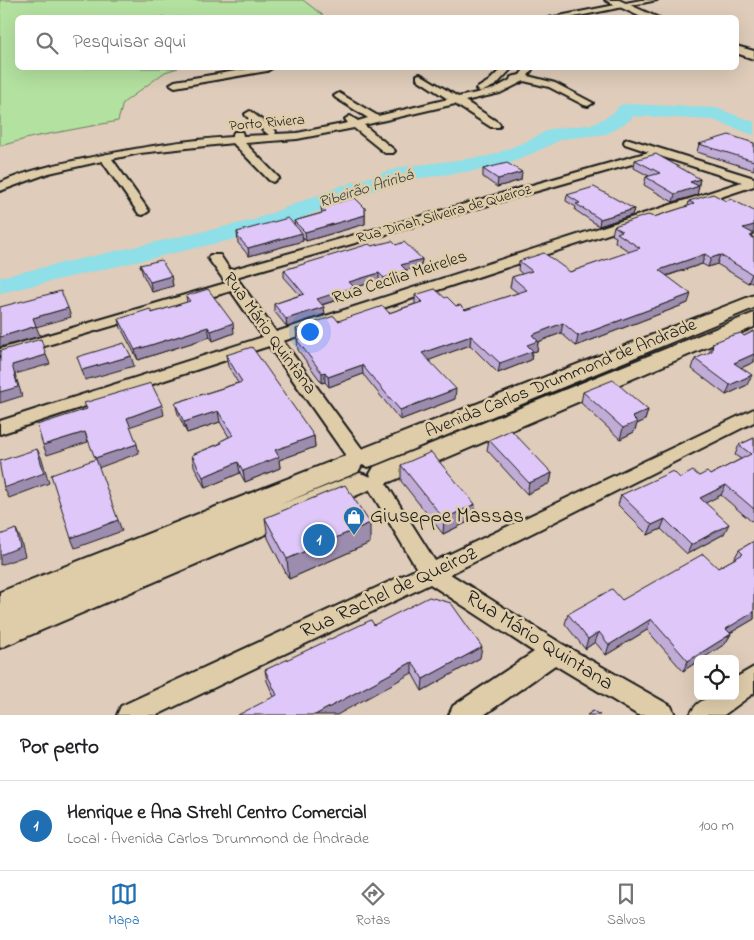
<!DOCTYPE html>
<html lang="pt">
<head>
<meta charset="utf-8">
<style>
  body { margin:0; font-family:"Indie Flower",sans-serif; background:#f6f6f6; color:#202124 }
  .controls { position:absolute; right:15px; bottom:15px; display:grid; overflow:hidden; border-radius:8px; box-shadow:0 5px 20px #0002 }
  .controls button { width:45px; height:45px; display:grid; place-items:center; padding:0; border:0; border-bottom:1px solid #e0e0e0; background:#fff; color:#202124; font:25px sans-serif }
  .you { position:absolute; left:309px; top:331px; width:18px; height:18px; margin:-12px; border:4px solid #fff; border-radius:50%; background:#1a73e8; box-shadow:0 0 0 8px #1a73e833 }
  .badge { display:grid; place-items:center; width:32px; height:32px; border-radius:50%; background:#1f6fb2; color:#fff; font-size:16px; font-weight:700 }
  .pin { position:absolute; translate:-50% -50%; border:2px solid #fff; box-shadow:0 1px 5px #0006 }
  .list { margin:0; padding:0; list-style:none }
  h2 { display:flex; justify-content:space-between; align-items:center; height:65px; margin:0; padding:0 20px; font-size:21px }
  h2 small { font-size:16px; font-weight:400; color:#757577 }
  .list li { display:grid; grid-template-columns:32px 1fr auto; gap:15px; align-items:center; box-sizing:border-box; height:90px; padding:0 20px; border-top:1px solid #e0e0e0 }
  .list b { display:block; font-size:19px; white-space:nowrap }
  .list p { margin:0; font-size:16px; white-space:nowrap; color:#757577 }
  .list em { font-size:16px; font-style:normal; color:#757577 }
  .icon { flex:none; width:28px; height:28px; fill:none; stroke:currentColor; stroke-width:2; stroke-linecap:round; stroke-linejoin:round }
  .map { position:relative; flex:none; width:754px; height:715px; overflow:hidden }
  .search { position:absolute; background:#fff; box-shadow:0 5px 20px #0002; left:15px; right:15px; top:15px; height:55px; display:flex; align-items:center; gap:12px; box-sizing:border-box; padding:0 18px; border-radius:8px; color:#757577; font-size:19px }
  .sheet { height:155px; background:#fff }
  nav { display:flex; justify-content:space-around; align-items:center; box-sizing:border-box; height:70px; border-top:1px solid #e0e0e0; background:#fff; font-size:14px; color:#757577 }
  nav a { display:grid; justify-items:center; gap:2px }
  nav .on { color:#1f6fb2 }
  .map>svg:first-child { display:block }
  .green { fill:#b3e19f; stroke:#687e5e }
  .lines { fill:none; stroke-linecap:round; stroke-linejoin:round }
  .river { fill:#8edfe8; fill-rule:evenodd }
  .minor-casing { stroke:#1c1c1c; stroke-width:4 }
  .secondary-casing { stroke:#1c1c1c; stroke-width:4 }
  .minor { fill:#dfcdaa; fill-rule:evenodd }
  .secondary { fill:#dfcdaa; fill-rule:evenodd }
  .wall { fill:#c0acd6; stroke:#1c1c1c }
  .shaded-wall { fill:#9c8cae; stroke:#1c1c1c }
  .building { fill:#dfc8f9; stroke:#1c1c1c }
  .labels { text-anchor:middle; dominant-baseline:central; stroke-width:5; stroke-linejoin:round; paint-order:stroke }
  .far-street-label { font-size:15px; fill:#1c1c1c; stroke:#dfcdaa }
  .far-water-label { font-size:16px; font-style:italic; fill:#334345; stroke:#dfcdaa }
  .street-label { font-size:18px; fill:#1c1c1c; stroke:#dfcdaa }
  .near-poi-label { font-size:21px; fill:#1c1c1c; stroke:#dfcdaa; text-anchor:start }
  .near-street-label { font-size:21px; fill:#1c1c1c; stroke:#dfcdaa }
</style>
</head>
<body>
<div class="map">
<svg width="754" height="715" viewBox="0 0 754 715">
  <rect width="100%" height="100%" fill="#dfccba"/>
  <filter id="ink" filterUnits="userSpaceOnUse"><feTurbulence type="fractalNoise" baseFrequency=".02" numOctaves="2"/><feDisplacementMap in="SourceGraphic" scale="10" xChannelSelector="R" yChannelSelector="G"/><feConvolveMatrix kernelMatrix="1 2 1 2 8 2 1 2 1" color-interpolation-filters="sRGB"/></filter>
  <g filter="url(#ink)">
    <polygon class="green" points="0,0 303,0 325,17 18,18 18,68 178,68 165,72 123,103 118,121 33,137 0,146"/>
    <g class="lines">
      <polygon class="river" points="626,104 716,108 754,122 754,135 713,120 633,116 630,120 606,134 562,139 544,148 502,167 405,180 354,197 270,231 0,293 0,277 254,220 338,187 402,167 490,156 530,140 550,129 594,124 615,112 619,106"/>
      <g class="minor-casing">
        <g id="minor">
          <polygon points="641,0 657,0 569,18 549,18"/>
          <polygon points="254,68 272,68 267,71 175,87 170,84 175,81"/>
          <path d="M502,68H512L496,85L481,92L494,89L510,80L511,77L520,75L525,68H533L528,76L555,83L593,103L588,106L584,105L549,87L524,81L500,93L465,101L499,123L500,125L499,127H491L455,104L364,125L393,149L395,151L393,153H385L354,128L297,139L245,143L277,176L279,178L273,182L269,180L233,143L140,153L112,159L149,211L143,215L139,214L102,161L49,173L0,191V183C28,170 58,164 88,158C136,148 183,140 232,137L234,132H242L243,136L269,135L246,116L245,114L250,111L275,130L276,132L275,134L297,133L348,123L345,119L350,116L358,121L368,118L336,98L334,96L339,93L378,116L448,99L417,79V75L420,74L458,97L481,92L476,89L489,81Z"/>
          <path d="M629,139L754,178V186L283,341L365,453L367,458L365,463L358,465L351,463L269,346L0,434V421L263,337L231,291L0,359V349L226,283L208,258L210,255H220L230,270L649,152L625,144L624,142L625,140ZM660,156L742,182L276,332L236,277Z"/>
          <polygon points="754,409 754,422 450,574 562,644 671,706 675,715 638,715 555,665 484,715 449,715 453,706 534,652 430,584 157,715 117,715 121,706 417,569 365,482 368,477 375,475 382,477 435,561"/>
          <path d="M754,667V693L724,715H690C699,695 716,696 735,696V678Z"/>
        </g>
      </g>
      <g class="secondary-casing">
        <g id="secondary">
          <polygon points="605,0 619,0 659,18 643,18"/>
          <polygon points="736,46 754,51 754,59 736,53"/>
          <polygon points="754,295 754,308 377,464 368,467 362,465 358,472 279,505 360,473 369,476 373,483 369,490 0,648 0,592 340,458 349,455 355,457 359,450"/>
          <polygon points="754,313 754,327 392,481 383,484 374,481 370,474 374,467"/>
        </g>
      </g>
      <use href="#minor" class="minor"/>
      <use href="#secondary" class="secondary"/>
    </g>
    <g class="wall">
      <polygon points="754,143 754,170 697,152 699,144"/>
      <polygon points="635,160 700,179 697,195 673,202 644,185 646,177 649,176 634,168"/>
      <polygon points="483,169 521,180 497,187 483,177"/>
      <polygon points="567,195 634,209 632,215 599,226 575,210 576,207 566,201"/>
      <polygon points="689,201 754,233 752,233 753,238 754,281 748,283 717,264 708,267 702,264 667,276 688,303 576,346 561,333 538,342 537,351 532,352 531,360 498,373 470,345 429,360 455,399 400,420 363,374 329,387 325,382 322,383 298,350 296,329 338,321 389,313 415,304 415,295 445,298 456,306 465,310 518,293 510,287 512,277 522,274 518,270 519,261 570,272 630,252 615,242 616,237 612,235 614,226 654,217 688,206"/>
      <polygon points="321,207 365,208 365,224 306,241 303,238 303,241 249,256 238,243 237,232 295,226 294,221 322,213"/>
      <polygon points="396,245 422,259 421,266 406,270 406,278 384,285 379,280 354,288 354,295 322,305 325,314 287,327 274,311 274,304 300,295 284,277 284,270 372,246"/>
      <polygon points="140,265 171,276 173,286 152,292 143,275"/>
      <polygon points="186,296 234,333 213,341 210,337 138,360 121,328 119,319 152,313 187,302"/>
      <polygon points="754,331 754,362 741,368 747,385 726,395 692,369 695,359 709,353 713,343 744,336"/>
      <polygon points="226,355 314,436 315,447 279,460 280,468 245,482 240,473 205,488 194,466 192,455 221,443 221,441 229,437 220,422 187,433 178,414 175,403 238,383 228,366"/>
      <polygon points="583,392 648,410 645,420 637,424 634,432 620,439 581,403"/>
      <polygon points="754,438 754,519 751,521 721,495 705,503 724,534 687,554 661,529 648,535 618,505 621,495 680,478 710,475 741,459 735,455 739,445"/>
      <polygon points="489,440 552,473 550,483 527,494 487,450"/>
      <polygon points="401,465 474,519 443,534 401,481"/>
      <polygon points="265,518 370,543 289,579 268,538"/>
      <polygon points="754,541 754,619 730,633 731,634 725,644 698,659 698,661 683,671 647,630 606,655 595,642 585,649 565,624 568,614 622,600 718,568 734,559 739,550"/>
      <polygon points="374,625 480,658 422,691 412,673 274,697 267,681 265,670"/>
    </g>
    <g class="shaded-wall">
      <polygon points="522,172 521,180 497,187 498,179"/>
      <polygon points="700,179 698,187 690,182"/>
      <polygon points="699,186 697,195 673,202 675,194"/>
      <polygon points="634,209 632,215 599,226 600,219"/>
      <polygon points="365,215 365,224 306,241 305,232"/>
      <polygon points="754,225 754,233 740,237 743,228"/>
      <polygon points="302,233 303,241 249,256 248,248"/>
      <polygon points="705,254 702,264 656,279 659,270"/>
      <polygon points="720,255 717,264 708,267 711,258"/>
      <polygon points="422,259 421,266 400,272 401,265"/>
      <polygon points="406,270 406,278 384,285 384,278"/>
      <polygon points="379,273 379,280 354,288 354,295 317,306 317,299 349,282"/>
      <polygon points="754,273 754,281 748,283 752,274"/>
      <polygon points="171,276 173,286 152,292 150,282"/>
      <polygon points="691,294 688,303 576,346 578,336"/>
      <polygon points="324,307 325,314 287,327 286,319"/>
      <polygon points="68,308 71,317 36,327 33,318"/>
      <polygon points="233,323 234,333 213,341 211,331"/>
      <polygon points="563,323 561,333 538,342 537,351 532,352 531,360 498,373 500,363 527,345 532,335"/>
      <polygon points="36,326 40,336 0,347 0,337"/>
      <polygon points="208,327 210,337 138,360 135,350"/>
      <polygon points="471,336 470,345 422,363 422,353"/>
      <polygon points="754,354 754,362 730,373 734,363"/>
      <polygon points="46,355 50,364 15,374 22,396 0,403 0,392 12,365"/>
      <polygon points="131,356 134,366 85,380 82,370"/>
      <polygon points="362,365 363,374 329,387 328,377"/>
      <polygon points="325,372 325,382 322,383 322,373"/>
      <polygon points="752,375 747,385 726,395 730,385"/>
      <polygon points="456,389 455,399 400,420 400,410"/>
      <polygon points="162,405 164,415 129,427 127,418"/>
      <polygon points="648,410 645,420 637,424 634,432 620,439 623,428 632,417"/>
      <polygon points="218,411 220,422 187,433 184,422"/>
      <polygon points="85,432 88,442 47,455 43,445"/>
      <polygon points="314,436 315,447 279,460 280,468 245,482 243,471 275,450"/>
      <polygon points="137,444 139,453 98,468 95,458"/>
      <polygon points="37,449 42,459 49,483 9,498 4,488"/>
      <polygon points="238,462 240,473 205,488 203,477"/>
      <polygon points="552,473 550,483 527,494 529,483"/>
      <polygon points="726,485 721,495 696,508 700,498"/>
      <polygon points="475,504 474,519 443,534 444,519"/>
      <polygon points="665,519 661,529 648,535 652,525"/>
      <polygon points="118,520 122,531 75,548 71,538"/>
      <polygon points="370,523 370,543 289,579 287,559"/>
      <polygon points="729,524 724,534 687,554 691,545"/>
      <polygon points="16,529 20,538 25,556 0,565 0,555"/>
      <polygon points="754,610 754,619 720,639 726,629"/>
      <polygon points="651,619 647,630 606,655 609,645"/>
      <polygon points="599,632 595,642 585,649 588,639"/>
      <polygon points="731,634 725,644 702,659 698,659 698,661 683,671 688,661"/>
      <polygon points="482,647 480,658 422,691 423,679"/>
      <polygon points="412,662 412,673 337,715 315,715"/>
    </g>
    <g class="building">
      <polygon points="729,135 754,143 754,161 699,144"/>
      <polygon points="656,154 700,179 690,182 699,186 675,194 646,177 660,173 635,160"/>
      <polygon points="507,163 522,172 498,179 483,169"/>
      <polygon points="594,187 634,209 600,219 576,204 580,203 567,195"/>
      <polygon points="713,194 726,201 731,199 754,211 754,225 743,228 754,234 750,236 754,238 754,273 752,274 720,255 711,258 705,254 659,270 691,294 578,336 563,323 532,335 538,341 527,345 533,351 500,363 471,336 422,353 456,389 400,410 362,365 328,377 325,372 322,373 297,340 300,339 296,335 300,334 296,329 334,316 338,321 383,306 389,313 422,302 415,295 435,289 445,298 447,297 456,306 460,305 465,310 527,290 512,277 532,271 519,261 544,253 570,272 640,248 617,233 622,231 614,226 648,215 654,217 694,204 689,201"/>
      <polygon points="355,198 365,208 365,215 305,232 294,221 326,212 321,207"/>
      <polygon points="288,218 302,233 248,248 237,236 239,235 237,232"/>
      <polygon points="392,241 396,245 404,242 422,259 401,265 406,270 384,278 379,273 349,282 354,287 317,299 324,307 286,319 274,304 304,294 284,270 369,244 372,246"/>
      <polygon points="161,260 171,276 150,282 140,265"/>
      <polygon points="208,289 233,323 211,331 208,327 135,350 119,319 150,309 152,313 190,301 186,296"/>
      <polygon points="61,291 68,308 33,318 36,326 0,337 0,307"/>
      <polygon points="754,331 754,354 734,363 752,375 730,385 695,359 712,351 713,343 730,336 741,333 744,336"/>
      <polygon points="41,339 46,355 12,365 18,387 0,392 0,351"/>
      <polygon points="124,343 131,356 82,370 77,357"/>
      <polygon points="252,347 314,436 275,450 279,457 243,471 238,462 203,477 192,455 222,443 221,441 233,435 218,411 184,422 175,403 242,382 226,355"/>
      <polygon points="613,380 648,410 632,417 637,422 623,428 583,392"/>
      <polygon points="151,383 162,405 127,418 137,444 95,458 85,432 43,445 37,425 87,409 84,403"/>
      <polygon points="511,430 552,473 529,483 489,440"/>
      <polygon points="754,438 754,509 726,485 700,498 729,524 691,545 665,519 652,525 621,495 673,471 680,478 693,471 699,476 707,472 710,475 751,454 739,445"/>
      <polygon points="37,449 44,473 4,488 0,467 0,461"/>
      <polygon points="431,452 475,504 444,519 401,465"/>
      <polygon points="96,459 118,520 71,538 51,475"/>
      <polygon points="345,485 370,523 287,559 265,518"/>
      <polygon points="16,529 20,547 0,555 0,535"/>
      <polygon points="754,541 754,612 726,629 731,634 688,661 651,619 609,645 599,632 588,639 568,614 612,589 622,600 703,554 718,568 743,554 739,550"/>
      <polygon points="429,597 451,603 482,647 423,679 412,662 315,715 238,715 277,695 265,670 371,620 374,625"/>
      <polygon points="593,711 600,715 587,715"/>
    </g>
  </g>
  <defs>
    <g id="shop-pin" transform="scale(1.125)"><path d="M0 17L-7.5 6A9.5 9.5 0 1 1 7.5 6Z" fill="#1f6fb2" stroke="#dfcdaa"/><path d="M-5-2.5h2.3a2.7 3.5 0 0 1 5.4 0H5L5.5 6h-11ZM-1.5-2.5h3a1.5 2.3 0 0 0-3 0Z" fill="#fff"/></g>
  </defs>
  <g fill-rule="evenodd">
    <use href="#shop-pin" x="354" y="517"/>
  </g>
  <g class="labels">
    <g class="far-street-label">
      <text transform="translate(267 123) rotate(-5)">Porto Riviera</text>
      <text transform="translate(444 214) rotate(-16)">Rua Dinah Silveira de Queiroz</text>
    </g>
    <g class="far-water-label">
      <text transform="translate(366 189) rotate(-17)">Ribeirão Ariribá</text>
    </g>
    <g class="street-label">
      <text transform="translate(400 278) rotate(-18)">Rua Cecília Meireles</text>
      <text transform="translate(269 334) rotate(54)">Rua Mário Quintana</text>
      <text transform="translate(561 379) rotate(-22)">Avenida Carlos Drummond de Andrade</text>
    </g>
    <g class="near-poi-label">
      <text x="370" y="517">Giuseppe Massas</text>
    </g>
    <g class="near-street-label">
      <text transform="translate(389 593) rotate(-25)">Rua Rachel de Queiroz</text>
      <text transform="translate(539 641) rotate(32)">Rua Mário Quintana</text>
    </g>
  </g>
</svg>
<div class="controls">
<button><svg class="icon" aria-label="locate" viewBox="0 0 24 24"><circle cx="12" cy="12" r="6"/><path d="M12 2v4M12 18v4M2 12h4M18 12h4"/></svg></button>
</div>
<div class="you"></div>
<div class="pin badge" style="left:319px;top:540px">1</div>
<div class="search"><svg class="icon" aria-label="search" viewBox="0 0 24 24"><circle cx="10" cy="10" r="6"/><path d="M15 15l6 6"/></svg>Pesquisar aqui</div>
</div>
<section class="sheet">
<h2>Por perto<small></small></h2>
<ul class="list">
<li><span class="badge">1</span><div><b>Henrique e Ana Strehl Centro Comercial</b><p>Local · Avenida Carlos Drummond de Andrade</p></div><em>100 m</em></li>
</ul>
</section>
<nav>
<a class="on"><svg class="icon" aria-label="map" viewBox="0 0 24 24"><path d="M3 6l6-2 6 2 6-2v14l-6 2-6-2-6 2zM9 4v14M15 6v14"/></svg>Mapa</a>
<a><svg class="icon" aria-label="directions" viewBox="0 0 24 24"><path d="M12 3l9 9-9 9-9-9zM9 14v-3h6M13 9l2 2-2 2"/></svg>Rotas</a>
<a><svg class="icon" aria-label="saved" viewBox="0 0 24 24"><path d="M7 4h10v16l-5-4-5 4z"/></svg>Salvos</a>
</nav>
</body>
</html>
